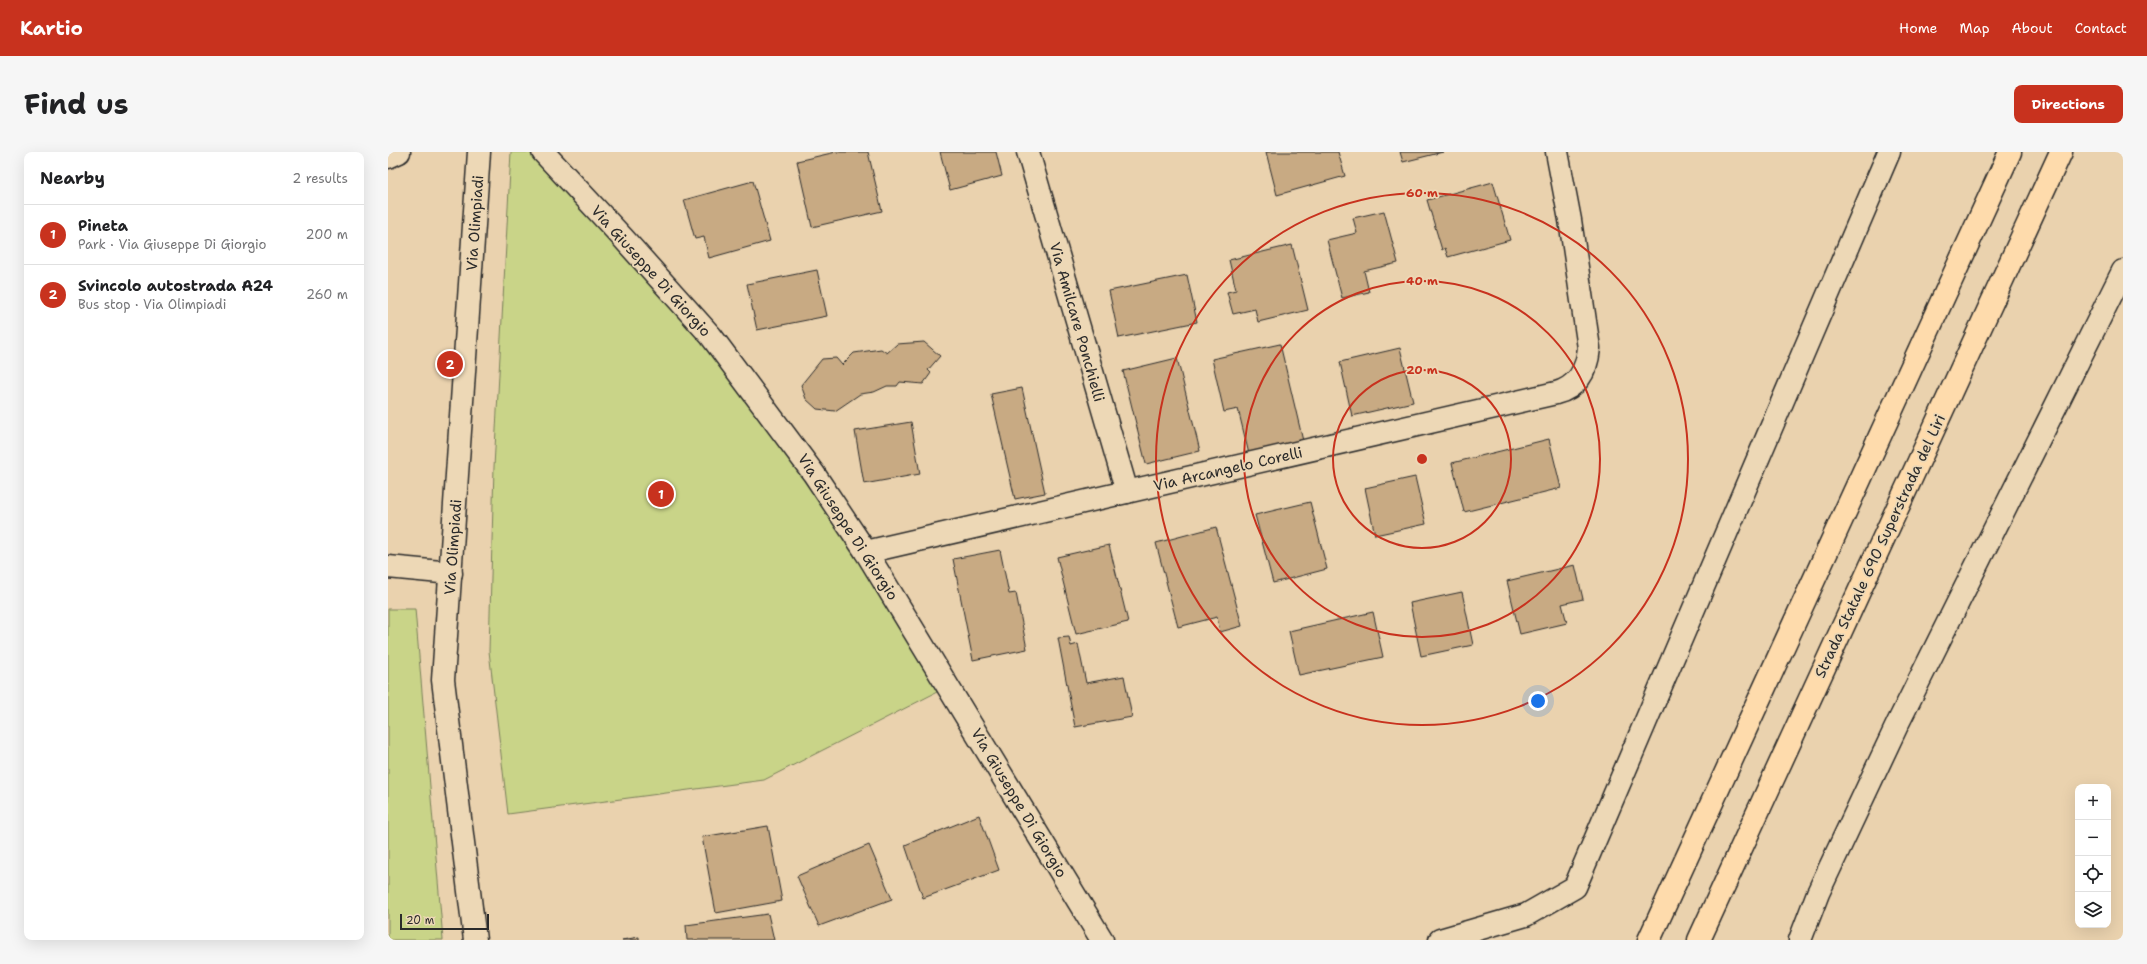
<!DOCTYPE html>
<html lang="en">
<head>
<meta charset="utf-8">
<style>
  body { margin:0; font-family:"Shantell Sans",sans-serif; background:#f6f6f6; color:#202124 }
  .controls { position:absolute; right:12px; bottom:12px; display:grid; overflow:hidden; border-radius:8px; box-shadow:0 4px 16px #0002 }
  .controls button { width:36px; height:36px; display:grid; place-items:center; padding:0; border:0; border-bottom:1px solid #e0e0e0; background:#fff; color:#202124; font:20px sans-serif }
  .scale { position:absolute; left:12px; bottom:10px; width:89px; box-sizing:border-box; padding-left:4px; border:2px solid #2b2b2b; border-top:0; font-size:11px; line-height:14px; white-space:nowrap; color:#2b2b2b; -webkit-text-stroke:3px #edd8b6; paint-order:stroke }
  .you { position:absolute; left:1150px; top:549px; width:14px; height:14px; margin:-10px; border:3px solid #fff; border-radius:50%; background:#1a73e8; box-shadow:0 0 0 6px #1a73e833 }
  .badge { display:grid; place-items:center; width:26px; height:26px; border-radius:50%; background:#c8321e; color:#fff; font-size:13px; font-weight:700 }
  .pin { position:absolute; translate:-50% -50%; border:2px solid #fff; box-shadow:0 1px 4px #0006 }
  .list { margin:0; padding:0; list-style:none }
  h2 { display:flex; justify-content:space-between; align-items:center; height:52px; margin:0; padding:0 16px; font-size:17px }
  h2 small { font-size:13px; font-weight:400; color:#757577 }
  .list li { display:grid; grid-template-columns:26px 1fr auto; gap:12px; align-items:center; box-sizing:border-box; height:60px; padding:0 16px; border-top:1px solid #e0e0e0 }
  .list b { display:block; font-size:15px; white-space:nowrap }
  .list p { margin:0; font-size:13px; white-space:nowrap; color:#757577 }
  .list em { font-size:13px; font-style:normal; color:#757577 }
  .icon { flex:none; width:22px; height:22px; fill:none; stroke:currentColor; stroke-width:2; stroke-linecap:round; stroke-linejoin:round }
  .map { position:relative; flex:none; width:1735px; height:788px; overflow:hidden; border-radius:8px }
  header { display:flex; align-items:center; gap:24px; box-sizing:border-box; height:56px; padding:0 20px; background:#c8321e; color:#fff }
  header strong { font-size:19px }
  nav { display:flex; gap:22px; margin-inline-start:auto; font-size:14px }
  .intro { display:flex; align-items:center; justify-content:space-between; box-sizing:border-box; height:96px; padding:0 24px }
  h1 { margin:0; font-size:28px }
  .button { padding:10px 18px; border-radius:8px; background:#c8321e; color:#fff; font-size:14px; font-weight:700 }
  main { display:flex; gap:24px; padding:0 24px }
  aside { flex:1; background:#fff; border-radius:8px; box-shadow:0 4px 16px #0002 }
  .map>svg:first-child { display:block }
  .green { fill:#c9d488; stroke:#7a805a }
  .building { fill:#c8aa83; stroke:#2b2b2b }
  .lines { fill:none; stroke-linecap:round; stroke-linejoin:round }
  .minor-casing { stroke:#2b2b2b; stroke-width:25 }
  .highway-casing { stroke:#2b2b2b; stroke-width:25 }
  .path { stroke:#2b2b2b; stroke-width:2.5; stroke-dasharray:1 3; stroke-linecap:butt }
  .minor { stroke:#edd8b6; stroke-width:22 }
  .highway { stroke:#fedbac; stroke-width:22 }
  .ring { fill:none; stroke:#c8321e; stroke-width:2 }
  .labels { text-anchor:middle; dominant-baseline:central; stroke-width:3.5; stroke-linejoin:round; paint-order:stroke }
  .street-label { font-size:15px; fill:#2b2b2b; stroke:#edd8b6 }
  .centre { fill:#c8321e; stroke:#edd8b6; stroke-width:2 }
  .ring-label { font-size:12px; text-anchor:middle; font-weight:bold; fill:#c8321e; stroke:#edd8b6; stroke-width:3.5; stroke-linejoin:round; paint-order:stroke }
</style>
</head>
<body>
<header>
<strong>Kartio</strong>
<nav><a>Home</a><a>Map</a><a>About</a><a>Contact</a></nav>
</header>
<div class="intro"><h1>Find us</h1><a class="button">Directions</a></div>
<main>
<aside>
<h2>Nearby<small>2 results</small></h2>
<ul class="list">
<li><span class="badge">1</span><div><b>Pineta</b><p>Park · Via Giuseppe Di Giorgio</p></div><em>200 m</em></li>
<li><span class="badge">2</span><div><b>Svincolo autostrada A24</b><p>Bus stop · Via Olimpiadi</p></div><em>260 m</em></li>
</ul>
</aside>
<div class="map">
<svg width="1735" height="788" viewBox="0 0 1735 788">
  <rect width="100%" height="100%" fill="#ead2ae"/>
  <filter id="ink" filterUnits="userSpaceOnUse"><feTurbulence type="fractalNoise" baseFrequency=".025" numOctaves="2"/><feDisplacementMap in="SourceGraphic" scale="8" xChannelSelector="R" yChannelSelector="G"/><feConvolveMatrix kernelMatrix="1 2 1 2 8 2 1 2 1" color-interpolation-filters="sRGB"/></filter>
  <g filter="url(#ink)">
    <g class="green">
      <polygon points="123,0 155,0 235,86 455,363 549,540 376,628 120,662 101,499 106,315"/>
      <polygon points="0,457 27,457 55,788 0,788"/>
    </g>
    <g class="building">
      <polygon points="448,0 480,0 494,59 424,75 409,9"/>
      <polygon points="552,0 608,0 614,24 562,38"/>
      <polygon points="878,0 950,0 957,24 889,43"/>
      <polygon points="1012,0 1055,0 1015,10"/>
      <polygon points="365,29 382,89 321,106 316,85 307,87 296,48"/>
      <polygon points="1105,30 1122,88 1060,105 1057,96 1054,98 1039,48"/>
      <polygon points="996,59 1010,111 976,119 981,140 954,146 939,88 969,81 965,66"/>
      <polygon points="904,93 920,158 870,170 867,157 845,162 839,140 848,138 841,108"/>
      <polygon points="429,118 439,164 369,178 359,132"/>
      <polygon points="799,123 809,170 731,186 721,139"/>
      <polygon points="536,190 552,204 540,218 543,221 535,232 512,230 509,234 499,234 486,240 472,242 447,259 429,257 418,247 413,233 434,207 448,206 454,213 466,201 493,197 499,201 509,192"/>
      <polygon points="892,192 915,289 861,302 850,257 836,260 824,207"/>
      <polygon points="1012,196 1025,250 964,264 952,210"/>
      <polygon points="789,206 812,299 758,312 735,219"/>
      <polygon points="634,236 657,341 627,347 603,242"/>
      <polygon points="523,270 532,322 476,332 467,279"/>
      <polygon points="1161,287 1173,336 1076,360 1064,311"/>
      <polygon points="1027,325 1038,372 987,383 977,336"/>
      <polygon points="922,350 939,417 885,431 867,363"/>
      <polygon points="828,375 854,474 832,480 829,465 790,475 768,391"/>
      <polygon points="721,393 740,470 688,482 669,405"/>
      <polygon points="612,398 621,442 628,441 639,497 585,508 565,407"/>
      <polygon points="1187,413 1195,447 1174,452 1179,471 1132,482 1119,429"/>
      <polygon points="1074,440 1085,493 1033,504 1022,451"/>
      <polygon points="985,460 995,505 911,523 901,479"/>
      <polygon points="681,485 683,494 690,492 698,531 736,524 744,565 687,575 670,486"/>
      <polygon points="591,663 611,718 535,746 517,693"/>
      <polygon points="380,674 394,749 328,761 314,685"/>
      <polygon points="481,693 504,747 431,774 409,724"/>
      <polygon points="380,762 386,788 299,788 298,773"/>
      <polygon points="251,785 251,788 234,788"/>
    </g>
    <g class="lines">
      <g class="minor-casing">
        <g id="minor">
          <polyline points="155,0 235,86 323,184 426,322 478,400 714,788"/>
          <polyline points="640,0 739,340"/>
          <polyline points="0,5 11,0"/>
          <path d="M478,400L1168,241C1190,235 1199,218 1201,196L1182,68L1169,0"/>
          <polyline points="0,415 63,421"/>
          <polyline points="87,788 55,528 91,0"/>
          <polyline points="1052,788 1138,763 1187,735 1501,0"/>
          <polyline points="1412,788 1430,741 1510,571 1735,119"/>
        </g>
      </g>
      <g class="highway-casing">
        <g id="highway">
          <polyline points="1261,788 1622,0"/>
          <polyline points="1311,788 1673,0"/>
        </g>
      </g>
      <polyline class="path" points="0,787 0,788"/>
      <use href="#minor" class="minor"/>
      <use href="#highway" class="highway"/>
    </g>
  </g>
  <g class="ring">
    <circle cx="1034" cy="307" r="89"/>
    <circle cx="1034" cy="307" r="178"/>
    <circle cx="1034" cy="307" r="266"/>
  </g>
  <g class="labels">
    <g class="street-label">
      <text transform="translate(87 71) rotate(-86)">Via Olimpiadi</text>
      <text transform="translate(263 119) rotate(48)">Via Giuseppe Di Giorgio</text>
      <text transform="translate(689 170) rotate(74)">Via Amilcare Ponchielli</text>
      <text transform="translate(840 317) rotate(-13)">Via Arcangelo Corelli</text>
      <text transform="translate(460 375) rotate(57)">Via Giuseppe Di Giorgio</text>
      <text transform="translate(1492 394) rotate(-65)">Strada Statale 690 Superstrada del Liri</text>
      <text transform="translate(65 395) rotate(-86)">Via Olimpiadi</text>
      <text transform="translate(631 651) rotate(59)">Via Giuseppe Di Giorgio</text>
    </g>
  </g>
  <circle cx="1034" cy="307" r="6" class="centre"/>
  <g class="ring-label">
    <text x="1034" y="45">60 m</text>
    <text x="1034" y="133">40 m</text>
    <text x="1034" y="222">20 m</text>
  </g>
</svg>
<div class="controls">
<button>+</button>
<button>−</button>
<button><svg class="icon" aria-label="locate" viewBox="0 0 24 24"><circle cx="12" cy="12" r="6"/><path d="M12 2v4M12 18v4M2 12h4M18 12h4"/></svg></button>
<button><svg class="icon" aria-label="layers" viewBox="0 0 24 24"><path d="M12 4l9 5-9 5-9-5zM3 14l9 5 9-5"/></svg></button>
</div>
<div class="scale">20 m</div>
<div class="you"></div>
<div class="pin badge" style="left:273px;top:342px">1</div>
<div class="pin badge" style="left:62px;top:212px">2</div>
</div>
</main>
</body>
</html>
